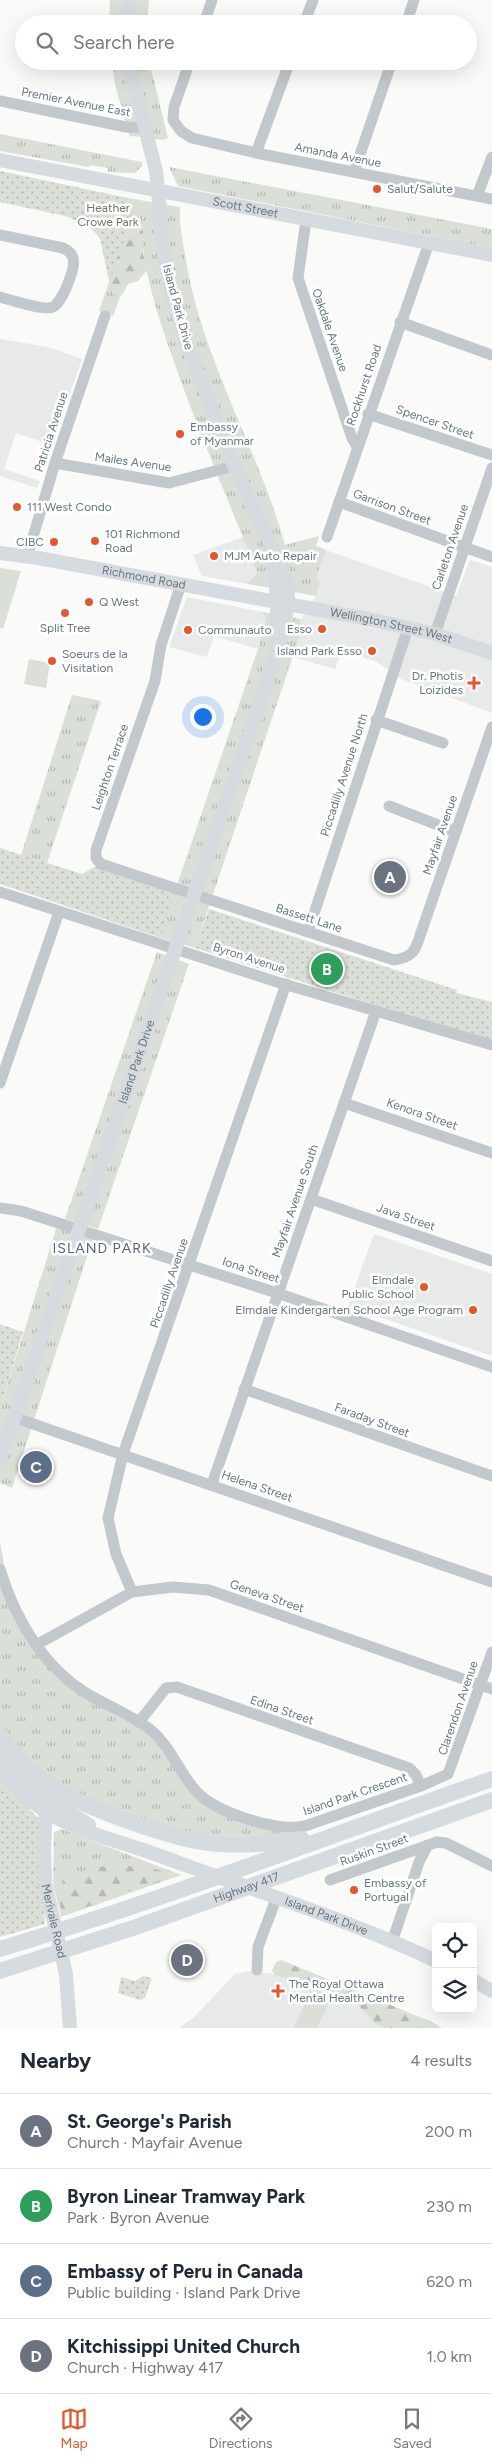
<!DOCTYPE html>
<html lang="en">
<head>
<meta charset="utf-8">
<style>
  body { margin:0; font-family:Figtree,sans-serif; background:#f2f2f3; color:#1f2937 }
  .controls { position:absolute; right:15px; bottom:15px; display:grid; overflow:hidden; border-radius:8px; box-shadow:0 5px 20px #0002 }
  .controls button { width:45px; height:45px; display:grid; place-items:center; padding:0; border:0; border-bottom:1px solid #e0e1e3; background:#fff; color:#1f2937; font:25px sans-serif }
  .you { position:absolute; left:202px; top:716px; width:18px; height:18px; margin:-12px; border:4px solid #fff; border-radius:50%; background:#1a73e8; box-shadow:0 0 0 8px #1a73e833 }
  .badge { display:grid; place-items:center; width:32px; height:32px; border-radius:50%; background:#e4572e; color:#fff; font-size:16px; font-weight:700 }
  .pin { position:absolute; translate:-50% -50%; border:2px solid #fff; box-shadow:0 1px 5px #0006 }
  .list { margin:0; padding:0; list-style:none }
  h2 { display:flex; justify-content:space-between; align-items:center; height:65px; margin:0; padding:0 20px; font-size:21px }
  h2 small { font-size:16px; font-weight:400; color:#747a83 }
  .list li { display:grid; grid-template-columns:32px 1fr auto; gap:15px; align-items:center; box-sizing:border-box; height:75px; padding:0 20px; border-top:1px solid #e0e1e3 }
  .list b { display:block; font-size:19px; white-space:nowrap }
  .list p { margin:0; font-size:16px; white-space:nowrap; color:#747a83 }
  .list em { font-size:16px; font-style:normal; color:#747a83 }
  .icon { flex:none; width:28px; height:28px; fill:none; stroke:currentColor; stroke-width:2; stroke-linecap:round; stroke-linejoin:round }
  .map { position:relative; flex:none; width:492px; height:2028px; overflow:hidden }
  .search { position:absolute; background:#fff; box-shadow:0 5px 20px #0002; left:15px; right:15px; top:15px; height:55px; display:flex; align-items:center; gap:12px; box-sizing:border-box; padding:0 18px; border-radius:28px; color:#747a83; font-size:19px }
  .sheet { height:365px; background:#fff }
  nav { display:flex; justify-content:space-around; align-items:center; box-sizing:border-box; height:70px; border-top:1px solid #e0e1e3; background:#fff; font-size:14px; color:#747a83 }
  nav a { display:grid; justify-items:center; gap:2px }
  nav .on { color:#e4572e }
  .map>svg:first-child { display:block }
  .built { fill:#e8e9e9 }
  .grass { fill:url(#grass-tufts) }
  .forest { fill:url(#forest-firs) }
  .park { fill:url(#park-dots) }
  .garden { fill:#dadfd7 }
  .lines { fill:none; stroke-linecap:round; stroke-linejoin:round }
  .minor { stroke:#c3c8cc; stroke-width:11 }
  .major { stroke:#d6dbdf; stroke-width:14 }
  .highway { stroke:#d6dbdf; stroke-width:16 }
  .poi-dot { fill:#e4572e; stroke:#fff; stroke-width:2 }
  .labels { text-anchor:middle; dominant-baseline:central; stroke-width:5; stroke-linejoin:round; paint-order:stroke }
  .street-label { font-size:12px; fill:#657683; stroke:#fff }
  .poi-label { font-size:12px; fill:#657683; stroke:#fff; text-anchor:start }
  .park-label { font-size:12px; fill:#687a64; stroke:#fff }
  .neighbourhood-label { font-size:14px; letter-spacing:1px; fill:#57646e; stroke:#fff }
</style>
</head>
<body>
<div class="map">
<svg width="492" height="2028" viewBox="0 0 492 2028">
  <defs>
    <pattern id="grass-tufts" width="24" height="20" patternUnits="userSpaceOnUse" patternTransform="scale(1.25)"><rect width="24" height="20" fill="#dadfd7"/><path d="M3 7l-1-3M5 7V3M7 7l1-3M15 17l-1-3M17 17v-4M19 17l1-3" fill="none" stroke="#b4b9b4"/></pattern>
    <pattern id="forest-firs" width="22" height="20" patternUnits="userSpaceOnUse" patternTransform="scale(1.25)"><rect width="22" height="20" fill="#dadfd7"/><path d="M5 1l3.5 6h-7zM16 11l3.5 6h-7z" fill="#b4b9b4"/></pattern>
    <pattern id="park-dots" width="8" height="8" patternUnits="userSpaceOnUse" patternTransform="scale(1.25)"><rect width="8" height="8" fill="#dadfd7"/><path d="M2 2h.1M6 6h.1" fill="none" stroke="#b4b9b4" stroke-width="1.8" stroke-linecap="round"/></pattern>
  </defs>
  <rect width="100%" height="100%" fill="#fafaf8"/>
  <g class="built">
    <polygon points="0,339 48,347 82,359 52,445 16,433 4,469 40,481 37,488 0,476"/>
    <polygon points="243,537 257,573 248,584 202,576 193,555"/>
    <polygon points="326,550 456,596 470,560 492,567 492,713 401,679 377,662 348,653 339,658 335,669 292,657 300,635 301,619 316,596 315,578"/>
    <polygon points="187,597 262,612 266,618 258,649 214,636 207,657 169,647"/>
    <polygon points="374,1234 492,1274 492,1356 348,1306"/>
    <polygon points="251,1971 298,1977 429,2028 179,2028 195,2016 235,1974"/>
  </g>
  <g class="grass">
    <polygon points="110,0 149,0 147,24 109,24"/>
    <polygon points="112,61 149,61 168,138 163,140 133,136 130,137 115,85"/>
    <polygon points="0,134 142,162 142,166 135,173 108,172 108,168 90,165 89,167 0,151"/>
    <polygon points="169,167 492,229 492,248 178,186"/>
    <path d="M128,198L180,207C179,225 183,243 186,260C202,360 258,448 285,545L319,536L316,546L326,550L316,578L320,581L316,596L248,584L257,573C229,501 198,431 173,359C160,322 148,287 143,248L136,253L113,316L99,311L131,219Z"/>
    <polygon points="262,612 301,619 300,635 195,948 161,938 177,885 258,649 266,619"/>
    <polygon points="72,695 101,701 47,863 21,855"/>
    <polygon points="157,952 189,964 98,1229 65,1219"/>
    <polygon points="57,1226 93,1238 12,1488 0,1483 0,1409"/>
    <polygon points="0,1542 7,1581 39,1643 74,1680 142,1720 195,1785 217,1803 288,1827 280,1835 267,1837 193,1836 64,1792 0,1729"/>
    <polygon points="62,1829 181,1875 61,1917 53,1883 54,1832"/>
  </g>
  <g class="forest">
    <path d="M0,172L127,202L134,215V224L143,231V254L148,269L138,281L128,284L122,295L116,297L111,290L102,249L104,245C91,222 79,223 58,212C38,201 19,185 0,172Z"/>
    <path d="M116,1865L152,1868L168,1873L169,1877L64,1915C57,1904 60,1887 66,1877L92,1868Z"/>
    <polygon points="281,1960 432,2022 442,2028 384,2028 377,2025 357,2004 342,2000 328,1990 275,1975 272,1971 276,1962"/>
  </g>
  <g class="park">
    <polygon points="0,171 128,198 131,219 110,281 99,235 79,219 0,202"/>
    <polygon points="0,848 82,874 98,865 175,893 161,938 0,884"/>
    <polygon points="209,909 457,990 456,993 492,1002 492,1042 195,948"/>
    <polygon points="0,1324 23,1332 0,1409"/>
    <polygon points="0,1780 39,1819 45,1924 0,1937"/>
    <polygon points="143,1976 152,1978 145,1998 140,2000 118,1993 121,1977 135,1981"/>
  </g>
  <g class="garden">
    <polygon points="0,568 21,571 3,629 0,628"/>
    <polygon points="29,659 50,663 46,688 24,684"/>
    <polygon points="312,1988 332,1997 317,2028 297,2028 294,2027"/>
  </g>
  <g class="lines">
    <g class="minor">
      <polyline points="204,24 212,0"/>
      <polyline points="304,24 313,0"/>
      <polyline points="406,24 414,0"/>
      <polyline points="190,61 174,107 173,120 181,131 192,138 256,153 492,199"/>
      <polyline points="0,101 126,127 147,128"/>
      <polyline points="256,153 290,61"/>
      <polyline points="354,172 392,61"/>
      <polyline points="477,196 492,157"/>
      <polyline points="306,220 298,278 352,438 357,446"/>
      <path d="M0,235L63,248C67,250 72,253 73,258C76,268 62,303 53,307C44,311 11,300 0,297"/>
      <polyline points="400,322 492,355"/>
      <polyline points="368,414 492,455"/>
      <polyline points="55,463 169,483 234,466"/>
      <polyline points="339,502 492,557"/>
      <polyline points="327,537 429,243"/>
      <polyline points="27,557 55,463 105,316"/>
      <path d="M181,584L161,645L155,681L96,850V858L101,864L394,960C417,957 416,946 423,927L492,727"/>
      <polyline points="435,634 492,468"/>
      <polyline points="376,720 443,743"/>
      <polyline points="389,806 456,832"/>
      <polyline points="0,892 277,982 492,1045"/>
      <polyline points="308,932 408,628"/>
      <polyline points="0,1083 59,912"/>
      <polyline points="344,1103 492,1153"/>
      <polyline points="311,1199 492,1261"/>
      <polyline points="0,1208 21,1211 277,1293 492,1367"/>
      <polyline points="244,1389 492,1476"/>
      <polyline points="13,1417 492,1582"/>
      <polyline points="212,1484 376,1011"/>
      <path d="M0,1569C15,1619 44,1669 91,1696C111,1707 133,1716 151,1730C171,1747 179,1772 196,1791C216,1813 277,1832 305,1826L421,1786L448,1774L492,1652"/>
      <polyline points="132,1592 116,1554 108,1518 123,1454 286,984"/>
      <polyline points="36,1645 132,1592 173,1587 209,1590 492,1689"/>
      <polyline points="139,1722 166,1688 177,1687 409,1768 416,1775 421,1786"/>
      <polyline points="330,1880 437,1842 446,1843 492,1866"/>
      <polyline points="392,1942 419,1862 428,1845"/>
      <polyline points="257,1970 258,1947 276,1899"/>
    </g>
    <g class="major">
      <polyline points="127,24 129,0"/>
      <path id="s1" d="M0,160L492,255"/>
      <path id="s2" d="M0,553L38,558L369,619L435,634L492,653"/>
      <polyline points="272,561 278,601 274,642"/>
      <path id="s3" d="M0,1459L262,697L282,635L288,603V586L282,568L234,466L186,341L172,295L164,254L156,171L128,61"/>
      <polyline points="0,1753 38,1793 89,1825"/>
      <path id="s4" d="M0,1771C37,1816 75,1828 128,1845C147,1851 166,1858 185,1865C269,1895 355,1923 436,1961"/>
      <path id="s5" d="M38,1793L46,1809L44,1847L45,1883L66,1974L70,2028"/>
      <polyline points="473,1980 492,1991"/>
    </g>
    <g class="highway">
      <path d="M0,1735C35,1787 88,1808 145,1827C170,1835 196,1843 222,1844C249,1846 276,1842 302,1839"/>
      <path d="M0,1949C166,1899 328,1836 492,1779"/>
      <path id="s6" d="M0,1971L136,1927L492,1800"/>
    </g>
  </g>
  <g class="poi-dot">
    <circle cx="377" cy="189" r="5"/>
    <circle cx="180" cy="434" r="5"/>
    <circle cx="17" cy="507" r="5"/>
    <circle cx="95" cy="541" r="5"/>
    <circle cx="54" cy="542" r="5"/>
    <circle cx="214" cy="556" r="5"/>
    <circle cx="89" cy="602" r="5"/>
    <circle cx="65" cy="613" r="5"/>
    <circle cx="322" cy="629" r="5"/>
    <circle cx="188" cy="630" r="5"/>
    <circle cx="372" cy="651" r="5"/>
    <circle cx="52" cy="661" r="5"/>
    <path d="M471.5 675.5h5v5h5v5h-5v5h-5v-5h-5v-5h5z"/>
    <circle cx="424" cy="1287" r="5"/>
    <circle cx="473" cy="1310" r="5"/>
    <circle cx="354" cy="1890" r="5"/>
    <path d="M275.5 1983.5h5v5h5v5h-5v5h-5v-5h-5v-5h5z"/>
  </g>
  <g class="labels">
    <g class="street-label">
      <text transform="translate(76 102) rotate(11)">Premier Avenue East</text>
      <text transform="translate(338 155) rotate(11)">Amanda Avenue</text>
      <text stroke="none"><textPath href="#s1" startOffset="250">Scott Street</textPath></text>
      <text transform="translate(178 307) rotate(75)">Island Park Drive</text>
      <text transform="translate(330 330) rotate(71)">Oakdale Avenue</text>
      <text transform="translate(364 385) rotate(-71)">Rockhurst Road</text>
      <text transform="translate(435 422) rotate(19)">Spencer Street</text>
      <text transform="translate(51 432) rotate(-72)">Patricia Avenue</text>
      <text transform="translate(133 462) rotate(8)">Mailes Avenue</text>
      <text transform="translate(392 507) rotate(20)">Garrison Street</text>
      <text transform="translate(450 547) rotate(-71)">Carleton Avenue</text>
      <text stroke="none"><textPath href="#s2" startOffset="146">Richmond Road</textPath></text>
      <text stroke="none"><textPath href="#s2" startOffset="398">Wellington Street West</textPath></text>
      <text transform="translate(110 767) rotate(-71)">Leighton Terrace</text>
      <text transform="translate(344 775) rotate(-72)">Piccadilly Avenue North</text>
      <text transform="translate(440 835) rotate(-71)">Mayfair Avenue</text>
      <text transform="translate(309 918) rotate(18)">Bassett Lane</text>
      <text transform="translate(249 958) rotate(18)">Byron Avenue</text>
      <text stroke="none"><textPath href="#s3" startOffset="420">Island Park Drive</textPath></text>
      <text transform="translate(422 1114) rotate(19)">Kenora Street</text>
      <text transform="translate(295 1201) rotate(-71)">Mayfair Avenue South</text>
      <text transform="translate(406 1217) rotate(19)">Java Street</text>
      <text transform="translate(251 1270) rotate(18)">Iona Street</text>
      <text transform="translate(169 1283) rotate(-71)">Piccadilly Avenue</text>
      <text transform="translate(372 1420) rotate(20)">Faraday Street</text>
      <text transform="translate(257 1486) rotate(19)">Helena Street</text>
      <text transform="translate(267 1596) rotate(19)">Geneva Street</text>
      <text transform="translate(458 1708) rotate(-71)">Clarendon Avenue</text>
      <text transform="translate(282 1710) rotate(19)">Edina Street</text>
      <text transform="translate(355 1794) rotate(-19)">Island Park Crescent</text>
      <text transform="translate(374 1850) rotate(-20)">Ruskin Street</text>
      <text stroke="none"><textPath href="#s6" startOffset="260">Highway 417</textPath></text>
      <text stroke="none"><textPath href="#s4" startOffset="361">Island Park Drive</textPath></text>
      <text stroke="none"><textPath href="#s5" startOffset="131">Merivale Road</textPath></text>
    </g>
    <g class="poi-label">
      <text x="387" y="189">Salut/Salute</text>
      <text x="190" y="427">Embassy<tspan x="190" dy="14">of Myanmar</tspan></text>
      <text x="27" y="507">111 West Condo</text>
      <text x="105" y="534">101 Richmond<tspan x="105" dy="14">Road</tspan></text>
      <text x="44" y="542" text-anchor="end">CIBC</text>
      <text x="224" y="556">MJM Auto Repair</text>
      <text x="99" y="602">Q West</text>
      <text x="65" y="628" text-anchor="middle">Split Tree</text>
      <text x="312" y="629" text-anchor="end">Esso</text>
      <text x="198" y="630">Communauto</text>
      <text x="362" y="651" text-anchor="end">Island Park Esso</text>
      <text x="62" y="654">Soeurs de la<tspan x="62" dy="14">Visitation</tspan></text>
      <text x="463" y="676" text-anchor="end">Dr. Photis<tspan x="463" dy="14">Loizides</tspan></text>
      <text x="414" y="1280" text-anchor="end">Elmdale<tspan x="414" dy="14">Public School</tspan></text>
      <text x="463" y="1310" text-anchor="end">Elmdale Kindergarten School Age Program</text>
      <text x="364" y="1883">Embassy of<tspan x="364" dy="14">Portugal</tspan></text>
      <text x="289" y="1984">The Royal Ottawa<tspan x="289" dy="14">Mental Health Centre</tspan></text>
    </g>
    <g class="park-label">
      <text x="108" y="208">Heather<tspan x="108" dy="14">Crowe Park</tspan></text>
    </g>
    <g class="neighbourhood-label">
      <text x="102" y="1248">ISLAND PARK</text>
    </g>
  </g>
</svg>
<div class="controls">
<button><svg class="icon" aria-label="locate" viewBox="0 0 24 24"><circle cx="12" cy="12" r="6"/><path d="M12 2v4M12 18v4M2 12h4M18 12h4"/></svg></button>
<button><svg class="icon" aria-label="layers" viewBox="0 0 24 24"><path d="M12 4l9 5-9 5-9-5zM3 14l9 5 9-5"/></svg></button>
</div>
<div class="you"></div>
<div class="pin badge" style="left:390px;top:877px;background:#6b7280">A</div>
<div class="pin badge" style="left:327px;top:969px;background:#2e9e5b">B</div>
<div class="pin badge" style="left:36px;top:1467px;background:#5c6f8a">C</div>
<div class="pin badge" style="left:187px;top:1960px;background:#6b7280">D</div>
<div class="search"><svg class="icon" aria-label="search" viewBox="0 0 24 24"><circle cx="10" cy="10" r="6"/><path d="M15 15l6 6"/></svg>Search here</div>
</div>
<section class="sheet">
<h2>Nearby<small>4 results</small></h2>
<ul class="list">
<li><span class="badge" style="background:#6b7280">A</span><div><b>St. George's Parish</b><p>Church · Mayfair Avenue</p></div><em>200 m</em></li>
<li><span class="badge" style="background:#2e9e5b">B</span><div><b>Byron Linear Tramway Park</b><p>Park · Byron Avenue</p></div><em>230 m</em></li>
<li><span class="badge" style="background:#5c6f8a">C</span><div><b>Embassy of Peru in Canada</b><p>Public building · Island Park Drive</p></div><em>620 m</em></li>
<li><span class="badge" style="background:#6b7280">D</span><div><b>Kitchissippi United Church</b><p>Church · Highway 417</p></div><em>1.0 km</em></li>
</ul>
</section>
<nav>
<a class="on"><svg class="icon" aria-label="map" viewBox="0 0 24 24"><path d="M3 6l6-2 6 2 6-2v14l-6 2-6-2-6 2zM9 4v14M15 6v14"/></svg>Map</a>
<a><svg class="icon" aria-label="directions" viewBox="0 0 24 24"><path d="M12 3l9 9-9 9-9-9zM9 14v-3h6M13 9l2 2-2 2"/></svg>Directions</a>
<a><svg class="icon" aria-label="saved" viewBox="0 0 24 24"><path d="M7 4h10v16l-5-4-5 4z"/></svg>Saved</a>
</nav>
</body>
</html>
